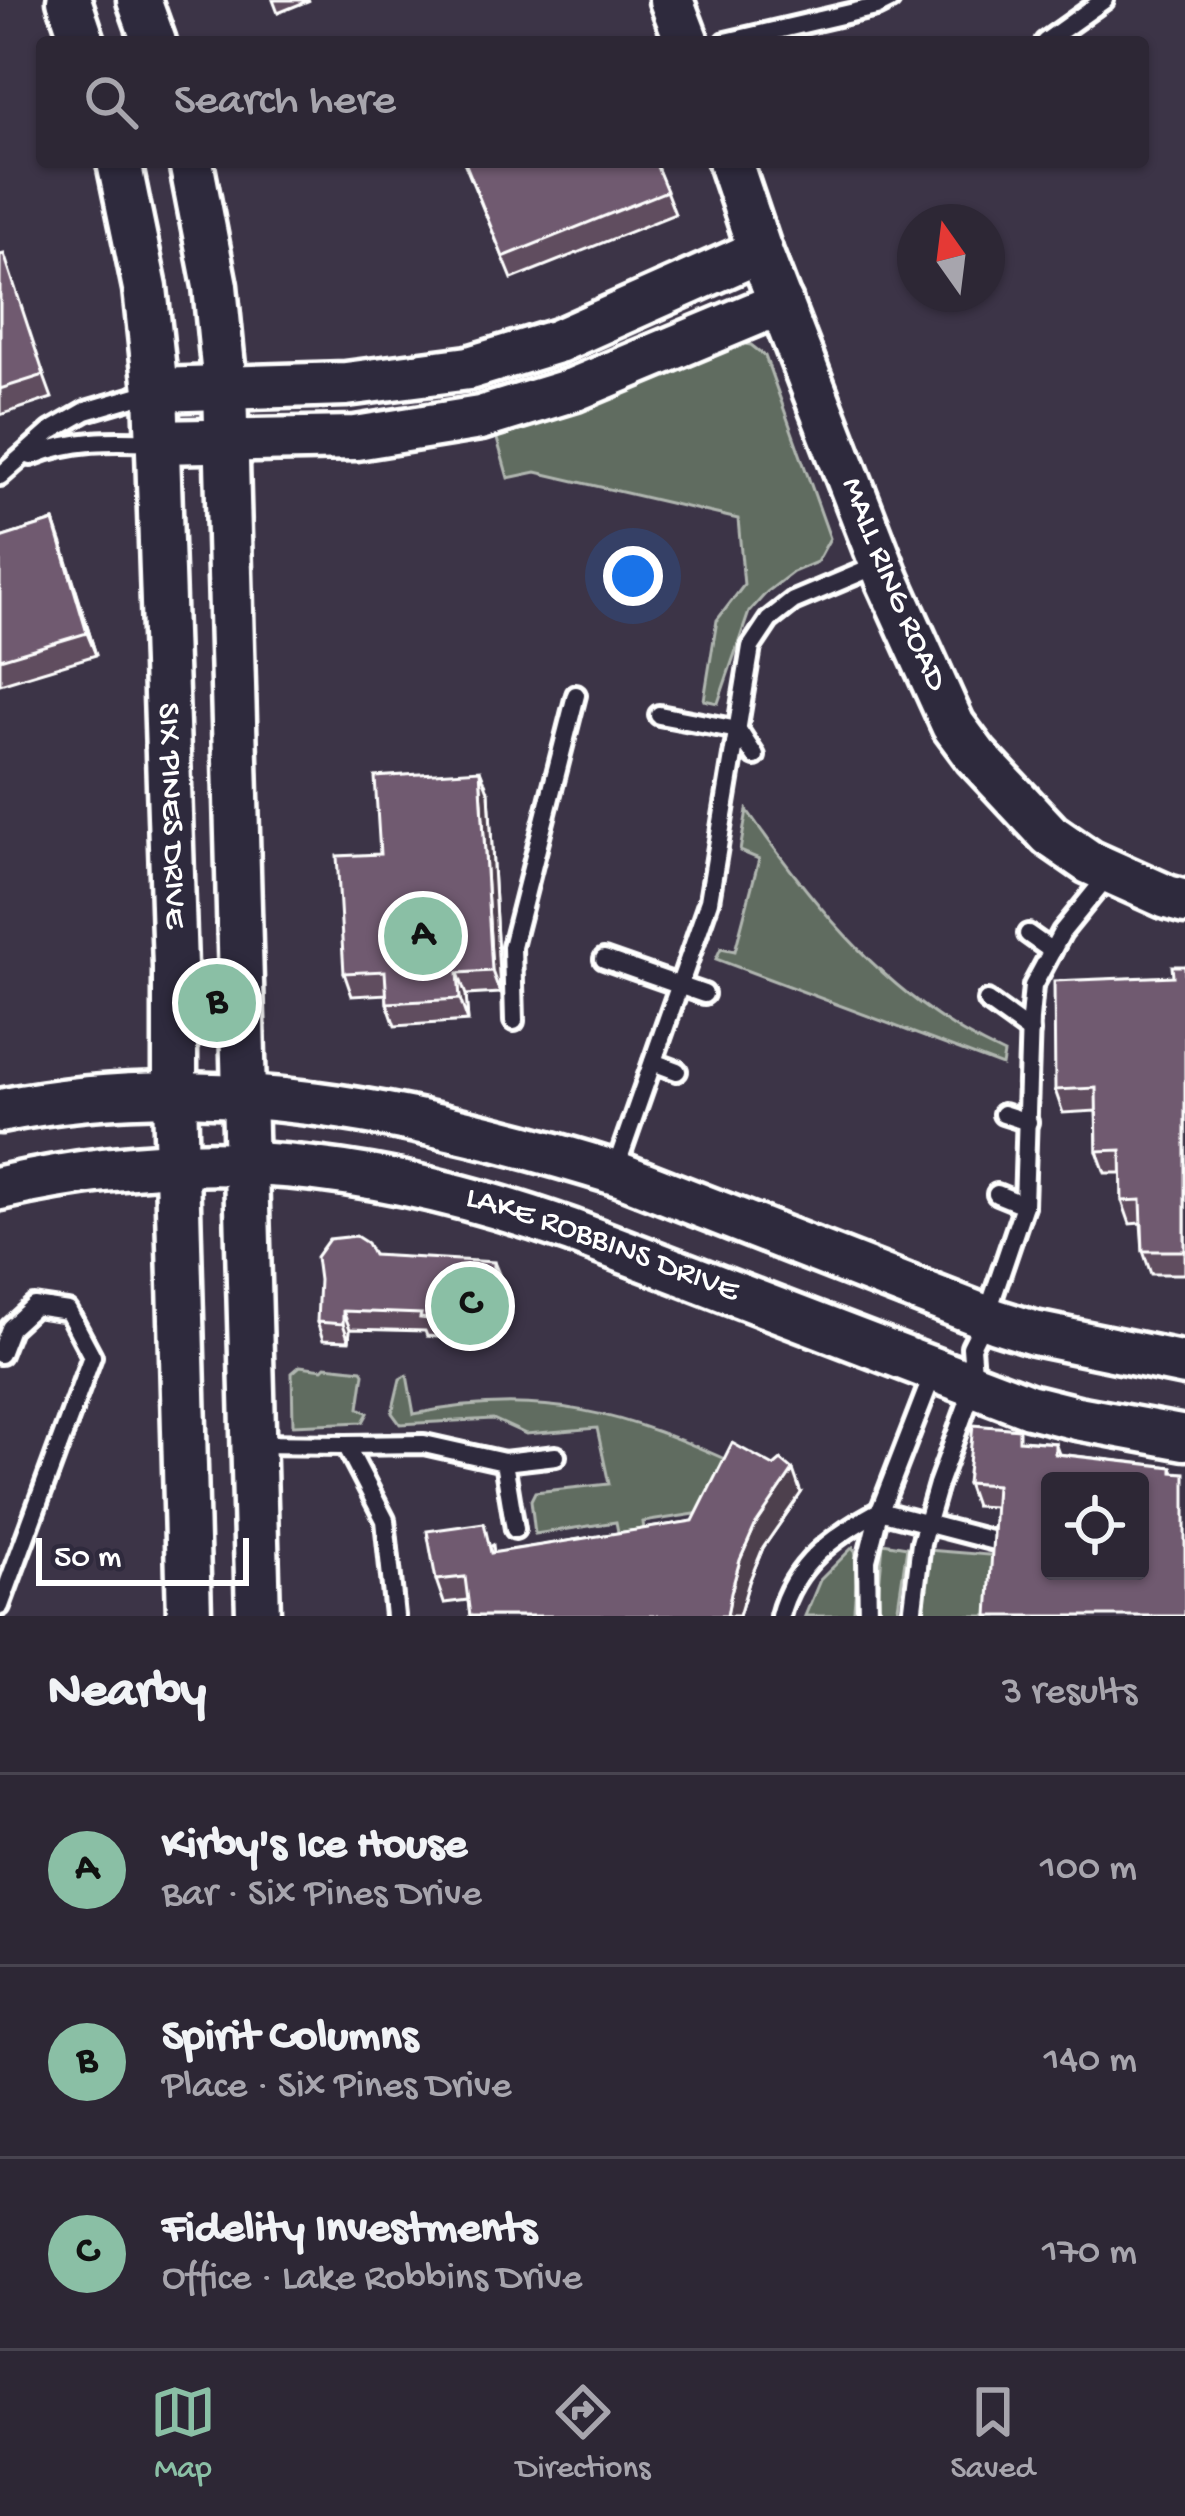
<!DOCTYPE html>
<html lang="en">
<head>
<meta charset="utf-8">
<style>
  body { margin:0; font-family:"Gochi Hand",sans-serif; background:#393341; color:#f1f3f6 }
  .controls { position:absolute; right:36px; bottom:36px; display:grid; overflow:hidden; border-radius:12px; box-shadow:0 3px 9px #0004 }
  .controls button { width:108px; height:108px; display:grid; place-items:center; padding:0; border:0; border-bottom:3px solid #484450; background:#2d2735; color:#f1f3f6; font:60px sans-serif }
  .compass { position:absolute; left:897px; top:204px; width:108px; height:108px; border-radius:50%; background:#2d2735; box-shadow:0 3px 9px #0004; rotate:346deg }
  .scale { position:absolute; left:36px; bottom:30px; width:213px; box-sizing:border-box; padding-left:12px; border:6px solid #fff; border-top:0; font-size:33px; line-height:42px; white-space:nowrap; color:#fff; -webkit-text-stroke:9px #2f2a3d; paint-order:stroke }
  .you { position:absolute; left:633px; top:576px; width:42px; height:42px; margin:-30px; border:9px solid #fff; border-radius:50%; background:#1a73e8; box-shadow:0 0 0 18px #1a73e833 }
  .badge { display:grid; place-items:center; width:78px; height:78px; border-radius:50%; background:#8abfa5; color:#111; font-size:39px; font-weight:700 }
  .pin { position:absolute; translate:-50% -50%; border:6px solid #fff; box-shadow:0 3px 12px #0006 }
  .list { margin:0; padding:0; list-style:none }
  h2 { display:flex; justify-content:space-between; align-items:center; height:156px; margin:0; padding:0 48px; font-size:51px }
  h2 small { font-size:39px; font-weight:400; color:#a7a5ad }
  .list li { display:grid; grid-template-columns:78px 1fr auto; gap:36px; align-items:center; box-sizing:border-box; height:192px; padding:0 48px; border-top:3px solid #484450 }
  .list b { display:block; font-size:45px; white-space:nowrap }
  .list p { margin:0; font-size:39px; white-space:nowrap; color:#a7a5ad }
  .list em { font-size:39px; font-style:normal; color:#a7a5ad }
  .icon { flex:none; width:66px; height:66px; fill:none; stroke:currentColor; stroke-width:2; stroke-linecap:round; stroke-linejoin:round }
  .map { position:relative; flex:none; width:1185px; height:1616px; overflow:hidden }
  .search { position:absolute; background:#2d2735; box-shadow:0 3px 9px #0004; left:36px; right:36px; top:36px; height:132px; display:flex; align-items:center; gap:30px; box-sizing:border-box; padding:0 42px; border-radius:12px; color:#a7a5ad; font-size:45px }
  .sheet { height:732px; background:#2d2735 }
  nav { display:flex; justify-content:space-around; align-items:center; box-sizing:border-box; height:168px; border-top:3px solid #484450; background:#2d2735; font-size:33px; color:#a7a5ad }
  nav a { display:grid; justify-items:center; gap:6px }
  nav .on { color:#8abfa5 }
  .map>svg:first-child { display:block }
  .green { fill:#616c61; stroke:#b0b6b0; stroke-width:3 }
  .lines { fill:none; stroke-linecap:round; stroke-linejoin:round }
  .service-casing { stroke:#fff; stroke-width:26 }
  .tertiary-casing { stroke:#fff; stroke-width:51 }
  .service { stroke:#2f2a3d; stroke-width:16 }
  .tertiary { stroke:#2f2a3d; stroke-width:42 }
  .wall { fill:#604d5f; stroke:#fff; stroke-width:3 }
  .shaded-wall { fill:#4e3f4e; stroke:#fff; stroke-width:3 }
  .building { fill:#705a6f; stroke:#fff; stroke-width:3; fill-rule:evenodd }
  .labels { text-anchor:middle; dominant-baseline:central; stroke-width:12; stroke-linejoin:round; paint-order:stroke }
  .street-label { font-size:33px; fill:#fff; stroke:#2f2a3d }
</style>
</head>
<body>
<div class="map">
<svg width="1185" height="1616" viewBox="0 0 1185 1616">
  <rect width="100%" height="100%" fill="#3c3447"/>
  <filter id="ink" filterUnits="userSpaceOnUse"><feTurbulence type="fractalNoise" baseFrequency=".00833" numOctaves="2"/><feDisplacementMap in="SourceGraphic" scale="24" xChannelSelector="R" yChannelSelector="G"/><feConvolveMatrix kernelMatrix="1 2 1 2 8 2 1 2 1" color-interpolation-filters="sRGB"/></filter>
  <g filter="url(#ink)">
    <g class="green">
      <polygon points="734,342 751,345 765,356 830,538 817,562 793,572 767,592 749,612 718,703 704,700 717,620 744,585 738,519 536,472 508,478 495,432"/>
      <path d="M747,810C815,908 892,1003 1004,1054L1002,1066L716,959L721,948L735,951L759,859L740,851Z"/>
      <polygon points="300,1366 323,1369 326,1366 362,1370 364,1373 359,1408 368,1413 363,1422 293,1425 292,1373"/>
      <path d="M407,1375L414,1414C540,1388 626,1413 740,1466L702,1544L695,1514L643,1522L647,1552L623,1556L616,1522L535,1534L531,1500L535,1492L609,1484L597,1428L526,1434L493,1419L400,1424L392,1413L400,1379Z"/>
      <polygon points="883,1543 907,1547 898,1607 901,1616 879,1616 877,1609"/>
      <path d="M853,1547C863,1565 853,1595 854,1616H805L820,1580Z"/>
      <polygon points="928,1550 1001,1556 997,1616 922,1616 920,1608"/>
    </g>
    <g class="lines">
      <g class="service-casing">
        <g id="service">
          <polyline points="726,42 876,7 890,0"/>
          <polyline points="1045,42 1104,0"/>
          <path d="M31,456C73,439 112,440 157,442"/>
          <polyline points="0,476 51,431 86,411 154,391"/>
          <polyline points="659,715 738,730 755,756"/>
          <polyline points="1028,934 1052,951"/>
          <polyline points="604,959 704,994"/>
          <polyline points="987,1001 1030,1032"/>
          <polyline points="514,1021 512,947 576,695"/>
          <polyline points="653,1062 677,1071"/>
          <polyline points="1003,1114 1028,1122"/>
          <polyline points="615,1170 709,901 751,647 769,620 793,601 881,564"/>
          <polyline points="997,1194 1024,1205"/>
          <polyline points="0,1354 10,1328 34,1306 68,1311 92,1356 0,1606"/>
          <polyline points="253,1444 346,1445 385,1520 395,1616"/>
          <polyline points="346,1445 424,1444 504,1462 515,1529"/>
          <polyline points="504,1462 556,1456"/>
          <path d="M780,1616C793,1564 835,1535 879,1511L1002,1543"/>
          <polyline points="868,1616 867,1560 878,1516 935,1369"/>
          <polyline points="912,1616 921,1543 938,1484 974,1386 971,1347 986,1317 1024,1205 1030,1019 1033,986 1062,932 1110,873"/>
        </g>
      </g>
      <g class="tertiary-casing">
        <g id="tertiary">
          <polyline points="69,0 83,42"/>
          <polyline points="139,0 154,42"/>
          <polyline points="671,0 687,42"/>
          <path id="s1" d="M119,162L145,288L156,390L175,967V1095L189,1616"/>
          <polyline points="191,162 215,286 225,387 258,1616"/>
          <path id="s2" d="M730,162L760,251L888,581L953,725L976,756L1050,835L1089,862L1167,897L1185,902"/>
          <polyline points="156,390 346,384 469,368 558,341 760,251"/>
          <polyline points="157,442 356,438 480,418 575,389 781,303"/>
          <path d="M0,1111C210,1069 421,1112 622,1175L996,1321L1034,1333L1185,1364"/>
          <path id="s3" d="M0,1188C204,1142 375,1162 571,1231L1029,1406L1077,1418L1185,1438"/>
        </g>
      </g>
      <use href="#service" class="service"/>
      <use href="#tertiary" class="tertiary"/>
    </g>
    <g class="wall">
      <polygon points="273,0 310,0 278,13"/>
      <polygon points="464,162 655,162 675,214 512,279"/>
      <polygon points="0,255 52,398 0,415"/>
      <polygon points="54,521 96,655 0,684 0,538"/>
      <polygon points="489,793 500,993 466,995 468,1021 395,1026 387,1003 387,994 352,996 344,973 380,854"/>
      <polygon points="1185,966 1185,1274 1151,1274 1143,1251 1141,1223 1130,1224 1122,1201 1122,1173 1105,1173 1097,1151 1096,1111 1063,1113 1055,1090"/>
      <polygon points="373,1255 501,1279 499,1327 473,1324 471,1334 463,1334 461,1339 427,1336 425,1331 350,1329 349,1341 323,1340 317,1322"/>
      <polygon points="1023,1440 1055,1443 1059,1454 1172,1467 1174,1472 995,1507 975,1506 967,1483"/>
      <polygon points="801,1493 763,1548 749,1582 739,1616 470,1616 468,1600 444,1603 436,1580 493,1545 494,1553 693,1521"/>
    </g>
    <g class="shaded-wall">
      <polygon points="54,521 62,544 96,655 87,633"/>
      <polygon points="480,770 489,793 500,993 492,971"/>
      <polygon points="458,973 466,995 468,1021 460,999"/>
      <polygon points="494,1262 501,1279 499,1327 493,1309"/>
      <polygon points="467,1307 473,1324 471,1334 465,1317"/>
      <polygon points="343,1311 350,1329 349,1341 343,1324"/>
      <polygon points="456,1316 463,1334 461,1339 455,1322"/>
      <polygon points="793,1470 801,1493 763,1548 749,1582 739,1616 727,1616 731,1592 740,1560 755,1526"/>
    </g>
    <g class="building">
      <polygon points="465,162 655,162 667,191 503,257"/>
      <polygon points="4,254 44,375 0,389 0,255"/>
      <polygon points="54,521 87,633 0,659 0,538"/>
      <polygon points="480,770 492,971 458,973 460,999 387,1003 385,971 344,973 337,856 380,854 375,777"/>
      <polygon points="1172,966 1185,966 1185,1251 1143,1251 1141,1200 1122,1201 1121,1150 1097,1151 1096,1088 1055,1090 1054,981 1173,976"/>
      <polygon points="356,1236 367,1243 373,1255 494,1262 493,1309 467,1307 465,1317 456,1316 455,1322 420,1318 421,1314 343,1311 343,1324 317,1322 319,1280 316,1257 329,1239"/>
      <path d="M973,1425L1019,1429V1440L1055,1443V1454L1172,1467V1472L1185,1473V1616H988L996,1485L967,1483ZM1050,1481H1140V1571H1050Z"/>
      <polygon points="732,1443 774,1466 781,1460 793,1470 755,1526 740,1560 731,1592 727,1616 470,1616 465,1577 436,1580 427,1531 484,1523 491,1553 693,1521"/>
    </g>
  </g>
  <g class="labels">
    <g class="street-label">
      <text stroke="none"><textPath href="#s2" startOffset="453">MALL RING ROAD</textPath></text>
      <text stroke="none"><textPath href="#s1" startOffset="657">SIX PINES DRIVE</textPath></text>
      <text stroke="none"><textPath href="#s3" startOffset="615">LAKE ROBBINS DRIVE</textPath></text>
    </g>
  </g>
</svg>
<div class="controls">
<button><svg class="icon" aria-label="locate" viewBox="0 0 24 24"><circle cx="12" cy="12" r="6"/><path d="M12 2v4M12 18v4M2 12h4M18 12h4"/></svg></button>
</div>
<svg class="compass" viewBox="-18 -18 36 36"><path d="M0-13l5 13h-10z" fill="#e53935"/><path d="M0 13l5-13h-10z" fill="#a7a5ad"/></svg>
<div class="scale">50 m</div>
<div class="you"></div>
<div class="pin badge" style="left:423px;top:936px">A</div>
<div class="pin badge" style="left:217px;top:1003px">B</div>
<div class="pin badge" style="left:470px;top:1306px">C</div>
<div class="search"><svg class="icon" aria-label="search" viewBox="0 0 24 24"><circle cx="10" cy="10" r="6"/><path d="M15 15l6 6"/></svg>Search here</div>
</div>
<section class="sheet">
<h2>Nearby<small>3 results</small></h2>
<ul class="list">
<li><span class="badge">A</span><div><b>Kirby's Ice House</b><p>Bar · Six Pines Drive</p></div><em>100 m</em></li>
<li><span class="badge">B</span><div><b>Spirit Columns</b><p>Place · Six Pines Drive</p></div><em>140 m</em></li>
<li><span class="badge">C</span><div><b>Fidelity Investments</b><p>Office · Lake Robbins Drive</p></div><em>170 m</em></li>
</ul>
</section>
<nav>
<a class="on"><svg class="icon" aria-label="map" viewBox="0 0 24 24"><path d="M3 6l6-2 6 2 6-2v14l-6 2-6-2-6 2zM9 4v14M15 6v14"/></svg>Map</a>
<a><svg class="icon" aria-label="directions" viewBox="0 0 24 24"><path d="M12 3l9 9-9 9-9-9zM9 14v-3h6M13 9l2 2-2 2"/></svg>Directions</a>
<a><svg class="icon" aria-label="saved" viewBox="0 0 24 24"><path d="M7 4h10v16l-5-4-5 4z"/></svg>Saved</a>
</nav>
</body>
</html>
